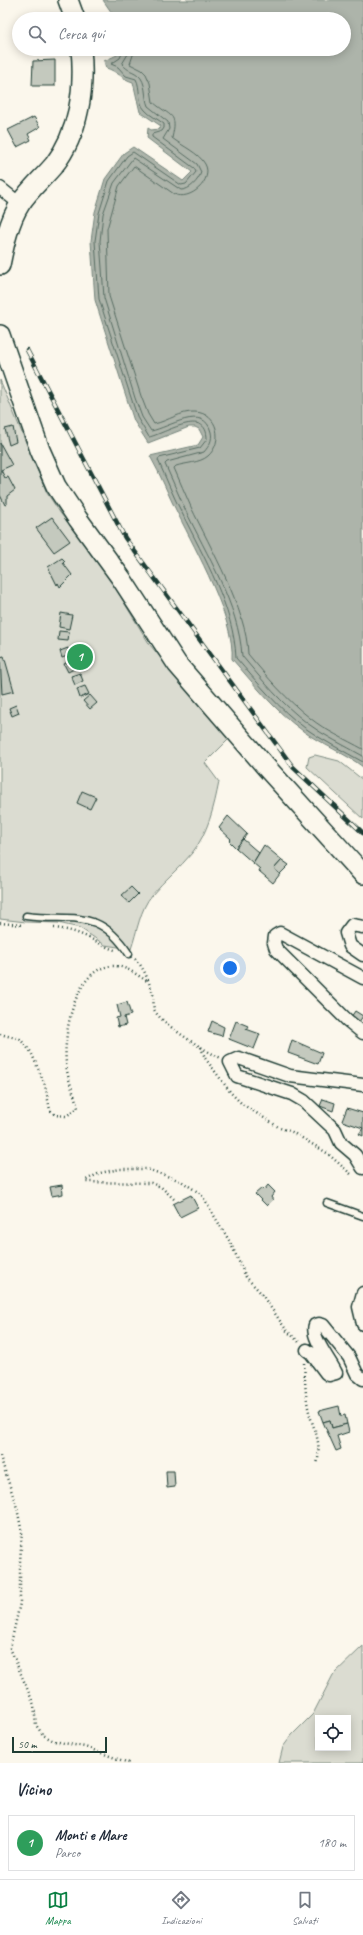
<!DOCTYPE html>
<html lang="it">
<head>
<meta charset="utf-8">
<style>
  body { margin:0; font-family:Caveat,sans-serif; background:#f6f6f7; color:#1f2937 }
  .controls { position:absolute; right:12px; bottom:12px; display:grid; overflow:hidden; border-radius:0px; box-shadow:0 2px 10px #0003 }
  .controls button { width:36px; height:36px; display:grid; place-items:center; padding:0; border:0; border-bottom:1px solid #e0e1e3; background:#fff; color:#1f2937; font:20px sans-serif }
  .scale { position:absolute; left:12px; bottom:10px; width:95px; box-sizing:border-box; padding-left:4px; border:2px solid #1f3d34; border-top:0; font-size:11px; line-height:14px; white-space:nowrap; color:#1f3d34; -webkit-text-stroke:3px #fbf7ec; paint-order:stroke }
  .you { position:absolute; left:230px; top:968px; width:14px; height:14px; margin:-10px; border:3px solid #fff; border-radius:50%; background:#1a73e8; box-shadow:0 0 0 6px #1a73e833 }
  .badge { display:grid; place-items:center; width:26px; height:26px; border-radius:50%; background:#0b8043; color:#fff; font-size:13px; font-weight:700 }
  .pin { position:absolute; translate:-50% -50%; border:2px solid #fff; box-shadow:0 1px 4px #0006 }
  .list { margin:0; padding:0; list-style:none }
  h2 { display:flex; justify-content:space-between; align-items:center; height:52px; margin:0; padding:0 16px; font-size:17px }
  h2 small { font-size:13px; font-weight:400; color:#747a83 }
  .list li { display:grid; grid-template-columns:26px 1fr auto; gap:12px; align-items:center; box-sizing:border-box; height:56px; margin:0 8px 8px; padding:0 8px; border:1px solid #e0e1e3; border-radius:0px }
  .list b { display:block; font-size:15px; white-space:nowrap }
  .list p { margin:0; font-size:13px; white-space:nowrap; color:#747a83 }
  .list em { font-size:13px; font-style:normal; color:#747a83 }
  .icon { flex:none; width:22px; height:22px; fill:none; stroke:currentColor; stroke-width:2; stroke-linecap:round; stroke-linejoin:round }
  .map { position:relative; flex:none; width:363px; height:1763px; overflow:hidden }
  .search { position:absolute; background:#fff; box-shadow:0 2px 10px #0003; left:12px; right:12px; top:12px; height:44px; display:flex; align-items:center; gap:10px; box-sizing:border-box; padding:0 14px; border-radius:22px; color:#747a83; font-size:15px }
  .sheet { height:116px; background:#fff }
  nav { display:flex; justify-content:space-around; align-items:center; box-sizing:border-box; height:56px; border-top:1px solid #e0e1e3; background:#fff; font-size:11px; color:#747a83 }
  nav a { display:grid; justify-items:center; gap:2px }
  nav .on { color:#0b8043 }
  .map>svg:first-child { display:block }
  .green { fill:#dbdcd1; stroke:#7d8c82; fill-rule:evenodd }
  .water { fill:#adb4aa; stroke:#74847b }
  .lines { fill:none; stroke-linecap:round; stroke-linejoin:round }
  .shore { stroke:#586d63; stroke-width:1 }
  .building { fill:#c4c9be; stroke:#1f3d34 }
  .lane-casing { stroke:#1f3d34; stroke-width:9 }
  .street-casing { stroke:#1f3d34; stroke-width:15 }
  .primary-casing { stroke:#1f3d34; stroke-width:22 }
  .path { stroke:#1f3d34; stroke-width:2.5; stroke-dasharray:1 3; stroke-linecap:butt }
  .lane { stroke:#fbf7ec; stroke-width:6 }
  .street { stroke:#fbf7ec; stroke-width:12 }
  .primary { stroke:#fbf7ec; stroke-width:19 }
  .rail-casing { stroke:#1f3d34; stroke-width:4.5 }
  .rail { stroke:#fbf7ec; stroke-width:3; stroke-dasharray:9; stroke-linecap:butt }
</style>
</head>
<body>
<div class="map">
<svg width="363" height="1763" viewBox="0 0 363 1763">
  <rect width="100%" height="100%" fill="#fbf7ec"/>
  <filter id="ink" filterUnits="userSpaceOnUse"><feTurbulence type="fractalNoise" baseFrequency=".025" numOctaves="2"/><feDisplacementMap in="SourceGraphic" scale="8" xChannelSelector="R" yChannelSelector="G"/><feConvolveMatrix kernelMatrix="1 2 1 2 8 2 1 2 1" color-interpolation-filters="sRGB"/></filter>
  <g filter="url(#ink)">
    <g class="green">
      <path d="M0,380L47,493L61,514L100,563L150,645L229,739L205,763L219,782C214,807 208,833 192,853C180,868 164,880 152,895C140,909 137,932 131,949L105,945L80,928L58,923L26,922L0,919Z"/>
      <polygon points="315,755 339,761 363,780 363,819 307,767 309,757"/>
      <path d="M363,1646V1763H279L283,1747L292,1735L313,1714L333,1675ZM318,1718H348V1748H318Z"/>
    </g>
    <path class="water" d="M103,0H363V767C345,753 322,745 303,731C275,711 254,684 232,659C235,619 196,551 178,514C168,495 161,475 150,456L198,445L203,437L199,429L195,427H189L148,443L134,421L95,300L91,241L95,212L105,179L124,153L133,147L183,181L192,172L147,138L148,128L151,130L159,129L161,126L140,112L133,82C122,79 117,71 106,68L104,61L117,55L121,49H344V19H116Z"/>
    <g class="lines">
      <g class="shore">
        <path d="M124,49L120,58L111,64L118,67L126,76L136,79C141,88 137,102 145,110C150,116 158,119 164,124V128L162,131L152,134V137L194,168L196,172L186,184L181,185L133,152L127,156L109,181L99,213L95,241L99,299L138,419L149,437C164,434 207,406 207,439L200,448L159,458L158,460C166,478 173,496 182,513C204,558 234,608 236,658C258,683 279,709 305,728C323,741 344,751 363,762"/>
        <path d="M129,49L128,54L122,64C129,72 132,70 138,75C147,82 144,97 148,106L168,122L169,129L163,139L197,164L201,172C199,180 190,190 181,190L133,158L114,183L103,214L100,241L102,268L104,298L135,398L142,417L151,431C168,428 204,403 211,432C213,440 209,446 204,452L167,462L165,464C172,479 178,494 185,509C206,554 239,605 242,656C262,680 282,704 307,723C324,736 344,745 363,756"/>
        <path d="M135,49L130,64L142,70L146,74L150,83L153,102C171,118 178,112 172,138C182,146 199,153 205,164C214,180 190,202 174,194L134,166L119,186L107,229L109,296L141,396L148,414L154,424C168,421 181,411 195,412C218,413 224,442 208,456C200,463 185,463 176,466L174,468C180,481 185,494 191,507C210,547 247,610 248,654C267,677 287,700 310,718C326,731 345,739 363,749"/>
      </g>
    </g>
    <g class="building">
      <polygon points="55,60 55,86 32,86 33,61"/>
      <polygon points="34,117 40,127 28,134 31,140 17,147 8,130"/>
      <polygon points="13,427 16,442 9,445 5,429"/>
      <polygon points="0,443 12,465 1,470 5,478 8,477 15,490 7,496 7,504 5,505 0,495"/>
      <polygon points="52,517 70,541 54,552 36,528"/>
      <polygon points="62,558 65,561 63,563 72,575 60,587 58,583 57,585 48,567"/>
      <polygon points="61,613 72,615 69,629 59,627"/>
      <polygon points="59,631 69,632 68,641 58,640"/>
      <polygon points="68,648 70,655 62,658 60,651"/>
      <polygon points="4,656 14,691 2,694 0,657"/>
      <polygon points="72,660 76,668 68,672 64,664"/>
      <polygon points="80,673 83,681 75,685 71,676"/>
      <polygon points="85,686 89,694 80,698 77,689"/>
      <polygon points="90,695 97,703 90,709 83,701"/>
      <polygon points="16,705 19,713 12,716 9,708"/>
      <polygon points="82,791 96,797 90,809 77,803"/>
      <polygon points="228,816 247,834 236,848 229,841 231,839 219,828"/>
      <polygon points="243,839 259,853 253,863 236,848"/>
      <polygon points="264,845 282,860 274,869 280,874 273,883 259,871 260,869 253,863"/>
      <polygon points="282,860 289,865 280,874 274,869"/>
      <polygon points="131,887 138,894 129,903 121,896"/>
      <polygon points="127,1002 131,1015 124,1017 126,1025 118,1027 116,1018 120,1017 117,1005"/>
      <polygon points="355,1011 363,1016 359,1022 351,1017"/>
      <polygon points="212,1021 224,1027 222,1036 208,1032"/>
      <polygon points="236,1021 248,1026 246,1029 260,1034 254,1049 229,1039"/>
      <polygon points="292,1040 322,1053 318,1064 288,1053"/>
      <polygon points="323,1099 335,1103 333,1111 320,1106"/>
      <polygon points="347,1108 363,1113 363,1136 359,1134 363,1128 342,1121"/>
      <polygon points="62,1185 63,1194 52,1196 50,1187"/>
      <polygon points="268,1185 275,1192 271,1197 273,1200 267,1206 255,1194 262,1188 264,1190"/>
      <polygon points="191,1195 198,1208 180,1217 173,1204"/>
      <polygon points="339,1406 341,1416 345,1415 347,1424 332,1428 330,1420 323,1422 319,1411"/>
      <polygon points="330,1420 332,1428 347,1424 349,1432 337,1436 341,1449 336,1451 323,1422"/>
      <polygon points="166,1471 174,1471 175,1487 167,1488"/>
    </g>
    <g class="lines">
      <g class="lane-casing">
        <g id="lane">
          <path d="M26,916C74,922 98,907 129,954"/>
          <polyline points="327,1203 363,1216"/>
        </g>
      </g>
      <g class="street-casing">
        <g id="street">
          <polyline points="0,188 20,204"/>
          <polyline points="363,927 352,925 346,933 350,946 363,955"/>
          <polyline points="363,978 280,933 275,936 274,943 276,949 347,1020 363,1033"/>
          <polyline points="363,1085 290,1076 239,1058 230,1062 237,1076 292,1094 304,1101 335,1130 341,1143 355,1155 363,1168"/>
          <polyline points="363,1293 359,1307 363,1324"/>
          <path d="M307,1350L311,1353L326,1373L329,1375L336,1373C331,1361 310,1337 315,1325L319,1324L323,1325L349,1357L357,1374L363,1379"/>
        </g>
      </g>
      <g class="primary-casing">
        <g id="primary">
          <polyline points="68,0 75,19"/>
          <path d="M0,265C4,245 9,221 20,204C29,190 43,178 54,165C79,133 85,89 81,49"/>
          <polyline points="0,335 40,450 56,486 78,519 121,578 177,664 266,767 363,874"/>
        </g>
      </g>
      <g class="path">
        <polyline points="0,923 23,925"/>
        <path d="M54,928C67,929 80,933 91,939C100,943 105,947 115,950"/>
        <path d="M135,959C144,967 149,982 153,994C154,999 153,1004 154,1009C158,1022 208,1053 221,1058"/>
        <path d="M0,1034L20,1039L31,1052L45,1085L50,1110L55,1115L66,1116L78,1108C74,1093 67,1078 66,1063C63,1034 75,965 114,966C126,966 137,975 147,981"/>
        <polyline points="201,1047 205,1058 231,1093 242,1104 280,1128 292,1132 327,1153 352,1175"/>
        <polyline points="174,1199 161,1187 151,1183 86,1182 86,1180 100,1173 120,1169 147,1169 181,1181 201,1194 230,1242 246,1277 260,1292 287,1331 299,1342"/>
        <path d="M304,1363C305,1376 305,1389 307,1401C310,1427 323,1435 317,1465"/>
        <polyline points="0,1456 17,1508 22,1533 20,1562 20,1603 10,1648 34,1705 36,1725 43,1735 54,1741 85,1747 129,1763"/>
      </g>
      <use href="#lane" class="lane"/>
      <use href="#street" class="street"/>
      <use href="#primary" class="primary"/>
      <g class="rail-casing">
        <polyline id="rail" points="27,350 125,538 293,767 363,833"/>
      </g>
      <use href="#rail" class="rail"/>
    </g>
  </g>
</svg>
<div class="controls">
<button><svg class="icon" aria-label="locate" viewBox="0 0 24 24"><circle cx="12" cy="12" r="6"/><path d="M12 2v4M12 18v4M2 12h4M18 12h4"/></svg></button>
</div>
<div class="scale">50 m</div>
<div class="you"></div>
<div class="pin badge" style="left:80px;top:657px;background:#2e9e5b">1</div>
<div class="search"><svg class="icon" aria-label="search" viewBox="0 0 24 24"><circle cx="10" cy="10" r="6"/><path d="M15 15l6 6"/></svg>Cerca qui</div>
</div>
<section class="sheet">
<h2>Vicino<small></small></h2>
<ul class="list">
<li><span class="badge" style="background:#2e9e5b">1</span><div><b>Monti e Mare</b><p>Parco</p></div><em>180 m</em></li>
</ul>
</section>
<nav>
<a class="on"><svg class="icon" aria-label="map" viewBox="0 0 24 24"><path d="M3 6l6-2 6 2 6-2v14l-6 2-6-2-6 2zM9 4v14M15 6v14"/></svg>Mappa</a>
<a><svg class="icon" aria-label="directions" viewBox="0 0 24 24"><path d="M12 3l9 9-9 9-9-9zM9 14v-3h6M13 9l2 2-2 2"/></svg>Indicazioni</a>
<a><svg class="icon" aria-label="saved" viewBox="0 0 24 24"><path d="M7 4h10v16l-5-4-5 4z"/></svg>Salvati</a>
</nav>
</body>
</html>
